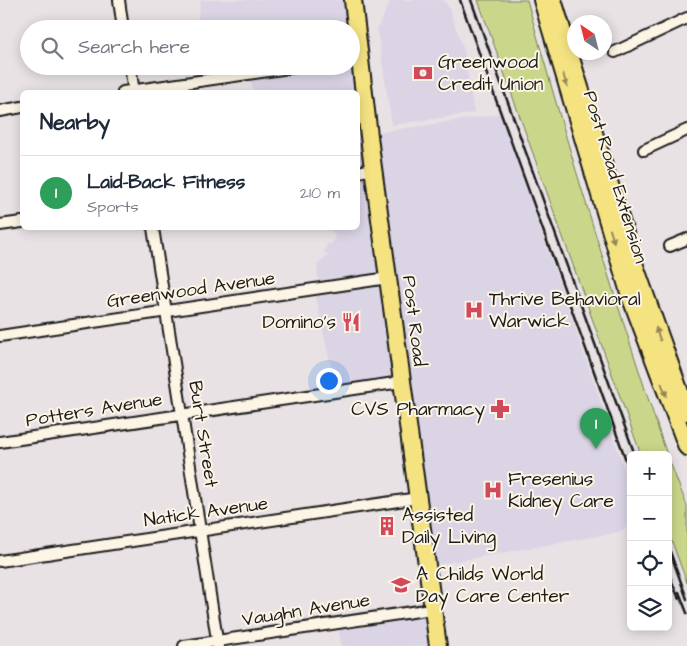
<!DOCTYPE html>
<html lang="en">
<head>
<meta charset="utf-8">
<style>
  body { margin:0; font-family:"Architects Daughter",sans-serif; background:#f2f2f3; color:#1f2937 }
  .controls { position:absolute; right:15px; bottom:15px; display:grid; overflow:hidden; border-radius:8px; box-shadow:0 2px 12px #0003 }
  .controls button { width:45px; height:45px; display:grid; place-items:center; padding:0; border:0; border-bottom:1px solid #e0e1e3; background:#fff; color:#1f2937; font:25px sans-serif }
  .compass { position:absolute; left:567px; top:15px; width:45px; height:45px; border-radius:50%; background:#fff; box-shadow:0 2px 12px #0003; rotate:325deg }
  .you { position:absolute; left:328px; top:380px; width:18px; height:18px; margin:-12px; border:4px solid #fff; border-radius:50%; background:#1a73e8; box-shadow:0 0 0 8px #1a73e833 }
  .badge { display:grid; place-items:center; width:32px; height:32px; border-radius:50%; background:#d1495b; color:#fff; font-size:16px; font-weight:700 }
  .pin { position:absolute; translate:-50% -41px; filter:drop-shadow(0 1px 2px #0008) }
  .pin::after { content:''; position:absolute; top:26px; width:18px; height:15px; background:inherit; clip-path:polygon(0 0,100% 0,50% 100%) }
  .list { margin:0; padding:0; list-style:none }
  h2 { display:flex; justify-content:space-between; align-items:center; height:65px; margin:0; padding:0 20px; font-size:21px }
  h2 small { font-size:16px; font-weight:400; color:#747a83 }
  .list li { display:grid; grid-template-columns:32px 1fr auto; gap:15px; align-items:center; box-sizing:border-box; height:75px; padding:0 20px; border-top:1px solid #e0e1e3 }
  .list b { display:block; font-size:19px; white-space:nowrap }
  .list p { margin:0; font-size:16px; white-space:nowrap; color:#747a83 }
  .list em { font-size:16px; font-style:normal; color:#747a83 }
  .icon { flex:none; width:28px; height:28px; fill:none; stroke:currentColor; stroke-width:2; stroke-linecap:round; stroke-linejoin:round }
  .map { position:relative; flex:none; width:687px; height:646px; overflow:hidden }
  .search { position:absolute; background:#fff; box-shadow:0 2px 12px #0003; left:20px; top:20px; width:340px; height:55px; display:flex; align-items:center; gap:12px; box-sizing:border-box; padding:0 18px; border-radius:28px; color:#747a83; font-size:19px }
  .panel { position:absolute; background:#fff; box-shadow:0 2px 12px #0003; left:20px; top:90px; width:340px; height:140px; border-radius:8px }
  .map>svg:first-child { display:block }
  .built { fill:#dad4e5 }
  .green { fill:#cad78b; stroke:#737a54 }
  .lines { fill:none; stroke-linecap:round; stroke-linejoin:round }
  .street-casing { stroke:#1c1c1c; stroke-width:14 }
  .primary-casing { stroke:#1c1c1c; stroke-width:20 }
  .street { stroke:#fcf5e5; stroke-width:10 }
  .primary { stroke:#f5e382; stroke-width:16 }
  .rail { stroke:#1c1c1c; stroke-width:2.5 }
  .oneway { fill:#938954 }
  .labels { text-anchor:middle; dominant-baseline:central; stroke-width:4; stroke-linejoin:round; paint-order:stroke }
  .poi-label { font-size:19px; fill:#1c1c1c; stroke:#fcf5e5; text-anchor:start }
  .street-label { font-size:19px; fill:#1c1c1c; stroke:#fcf5e5 }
</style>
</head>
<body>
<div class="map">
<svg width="687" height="646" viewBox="0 0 687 646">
  <rect width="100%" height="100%" fill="#e8e2e5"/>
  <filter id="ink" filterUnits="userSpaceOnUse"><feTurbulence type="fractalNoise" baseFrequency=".02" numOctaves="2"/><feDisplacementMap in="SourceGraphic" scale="10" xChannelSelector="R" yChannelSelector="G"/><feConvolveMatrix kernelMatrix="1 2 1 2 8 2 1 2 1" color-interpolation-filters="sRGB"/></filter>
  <g filter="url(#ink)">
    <g class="built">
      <polygon points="201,0 359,0 368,134 500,114 631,488 631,526 614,533 428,566 400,390 333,397 333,376 314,289 319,286 317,265 329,255 324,252 327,244 333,243 335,235 329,228 358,228 358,92 253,92 251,77 215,79 214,66 351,66 351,29 208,29 212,23 202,25 197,22"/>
      <polygon points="391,0 443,0 449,8 464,51 474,113 392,125 377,29"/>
      <polygon points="431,608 438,646 341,646 338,623"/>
    </g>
    <g class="green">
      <path d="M478,0H527C569,153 616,304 667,455H641Z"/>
      <polygon points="668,457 687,506 687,583 668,531"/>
    </g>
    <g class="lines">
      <g class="street-casing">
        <g id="street">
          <polyline points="119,0 123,29"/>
          <polyline points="615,52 687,18"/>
          <polyline points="130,66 134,92"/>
          <polyline points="123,92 303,66"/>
          <polyline points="0,111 22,107"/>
          <polyline points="644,150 687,130"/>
          <polyline points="358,172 373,169"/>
          <polyline points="0,225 22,222"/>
          <polyline points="153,228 218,646"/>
          <polyline points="670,246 687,239"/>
          <polyline points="0,336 388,278"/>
          <polyline points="0,442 401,382"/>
          <polyline points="0,561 418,498"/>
          <polyline points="184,646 432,609"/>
        </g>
      </g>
      <g class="primary-casing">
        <g id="primary">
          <polyline points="353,0 371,153 438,646"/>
          <polyline points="542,0 630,296 687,447"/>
          <polyline points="553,0 635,266 687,412"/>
        </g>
      </g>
      <use href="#street" class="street"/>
      <use href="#primary" class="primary"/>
      <g class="rail">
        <polyline points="460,0 631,474"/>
        <polyline points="471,0 635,455"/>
        <polyline points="668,546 687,599"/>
        <polyline points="668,572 679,599"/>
        <polyline points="679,592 687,613"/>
      </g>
    </g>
    <defs><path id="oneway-solid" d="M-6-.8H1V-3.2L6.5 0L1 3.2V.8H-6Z" transform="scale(1.25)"/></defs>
    <g class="oneway">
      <use href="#oneway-solid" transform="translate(565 80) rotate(74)"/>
      <use href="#oneway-solid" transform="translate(612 236) rotate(73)"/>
      <use href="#oneway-solid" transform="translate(658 334) rotate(-109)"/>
      <use href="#oneway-solid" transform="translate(664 390) rotate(69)"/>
    </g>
  </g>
  <defs>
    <g id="bank-bare" transform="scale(1.5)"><path d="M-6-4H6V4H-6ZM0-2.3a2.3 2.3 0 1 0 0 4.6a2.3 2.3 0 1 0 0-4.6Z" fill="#d1495b" stroke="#fcf5e5" stroke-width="2.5" paint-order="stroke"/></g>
    <g id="hospital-bare" transform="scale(1.5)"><path d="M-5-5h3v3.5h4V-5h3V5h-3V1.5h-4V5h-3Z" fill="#d1495b" stroke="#fcf5e5" stroke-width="2.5" paint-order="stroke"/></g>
    <g id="restaurant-bare" transform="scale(1.5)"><path d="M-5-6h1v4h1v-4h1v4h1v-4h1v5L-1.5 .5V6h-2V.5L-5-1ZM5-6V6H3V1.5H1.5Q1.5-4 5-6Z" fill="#d1495b" stroke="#fcf5e5" stroke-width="2.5" paint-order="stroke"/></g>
    <g id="pharmacy-bare" transform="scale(1.5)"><path d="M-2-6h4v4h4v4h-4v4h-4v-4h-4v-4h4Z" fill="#d1495b" stroke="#fcf5e5" stroke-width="2.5" paint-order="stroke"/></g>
    <g id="building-bare" transform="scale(1.5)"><path d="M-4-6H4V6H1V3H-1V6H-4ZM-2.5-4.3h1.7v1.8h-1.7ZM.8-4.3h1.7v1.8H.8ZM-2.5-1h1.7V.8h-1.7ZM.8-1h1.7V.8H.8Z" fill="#d1495b" stroke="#fcf5e5" stroke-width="2.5" paint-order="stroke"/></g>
    <g id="school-bare" transform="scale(1.5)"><path d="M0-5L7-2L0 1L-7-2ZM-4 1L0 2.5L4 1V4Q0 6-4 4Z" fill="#d1495b" stroke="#fcf5e5" stroke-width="2.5" paint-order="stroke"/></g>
  </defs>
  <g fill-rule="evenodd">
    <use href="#bank-bare" x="423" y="73"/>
    <use href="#hospital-bare" x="474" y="310"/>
    <use href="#restaurant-bare" x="351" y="322"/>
    <use href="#pharmacy-bare" x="500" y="409"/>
    <use href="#hospital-bare" x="493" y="490"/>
    <use href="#building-bare" x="387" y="526"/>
    <use href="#school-bare" x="401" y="585"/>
  </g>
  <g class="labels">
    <g class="poi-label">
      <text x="438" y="62">Greenwood<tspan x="438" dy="22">Credit Union</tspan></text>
      <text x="489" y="299">Thrive Behavioral<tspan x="489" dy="22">Warwick</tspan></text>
      <text x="336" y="322" text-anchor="end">Domino's</text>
      <text x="485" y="409" text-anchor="end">CVS Pharmacy</text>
      <text x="508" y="479">Fresenius<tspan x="508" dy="22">Kidney Care</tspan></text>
      <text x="402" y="515">Assisted<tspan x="402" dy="22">Daily Living</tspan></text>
      <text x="416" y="574">A Childs World<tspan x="416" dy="22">Day Care Center</tspan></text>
    </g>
    <g class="street-label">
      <text transform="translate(615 177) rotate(73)">Post Road Extension</text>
      <text transform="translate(191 290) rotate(-8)">Greenwood Avenue</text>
      <text transform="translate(414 321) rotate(83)">Post Road</text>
      <text transform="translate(94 410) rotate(-9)">Potters Avenue</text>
      <text transform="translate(203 434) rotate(81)">Burt Street</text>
      <text transform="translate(206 512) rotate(-8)">Natick Avenue</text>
      <text transform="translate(306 610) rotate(-9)">Vaughn Avenue</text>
    </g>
  </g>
</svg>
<div class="controls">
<button>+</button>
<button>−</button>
<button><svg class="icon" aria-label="locate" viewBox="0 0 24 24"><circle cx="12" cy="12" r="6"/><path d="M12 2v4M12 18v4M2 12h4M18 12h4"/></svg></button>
<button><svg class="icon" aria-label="layers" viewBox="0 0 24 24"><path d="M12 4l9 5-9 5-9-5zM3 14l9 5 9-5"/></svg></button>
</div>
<svg class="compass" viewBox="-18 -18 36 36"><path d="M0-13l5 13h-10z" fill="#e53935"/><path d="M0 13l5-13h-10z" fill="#747a83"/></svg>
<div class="you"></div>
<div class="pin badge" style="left:596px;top:449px;background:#2e9e5b">1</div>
<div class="search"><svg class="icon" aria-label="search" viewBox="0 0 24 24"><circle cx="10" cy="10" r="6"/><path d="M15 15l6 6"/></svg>Search here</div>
<section class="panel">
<h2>Nearby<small></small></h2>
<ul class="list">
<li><span class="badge" style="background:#2e9e5b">1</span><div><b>Laid-Back Fitness</b><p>Sports</p></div><em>210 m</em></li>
</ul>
</section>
</div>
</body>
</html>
